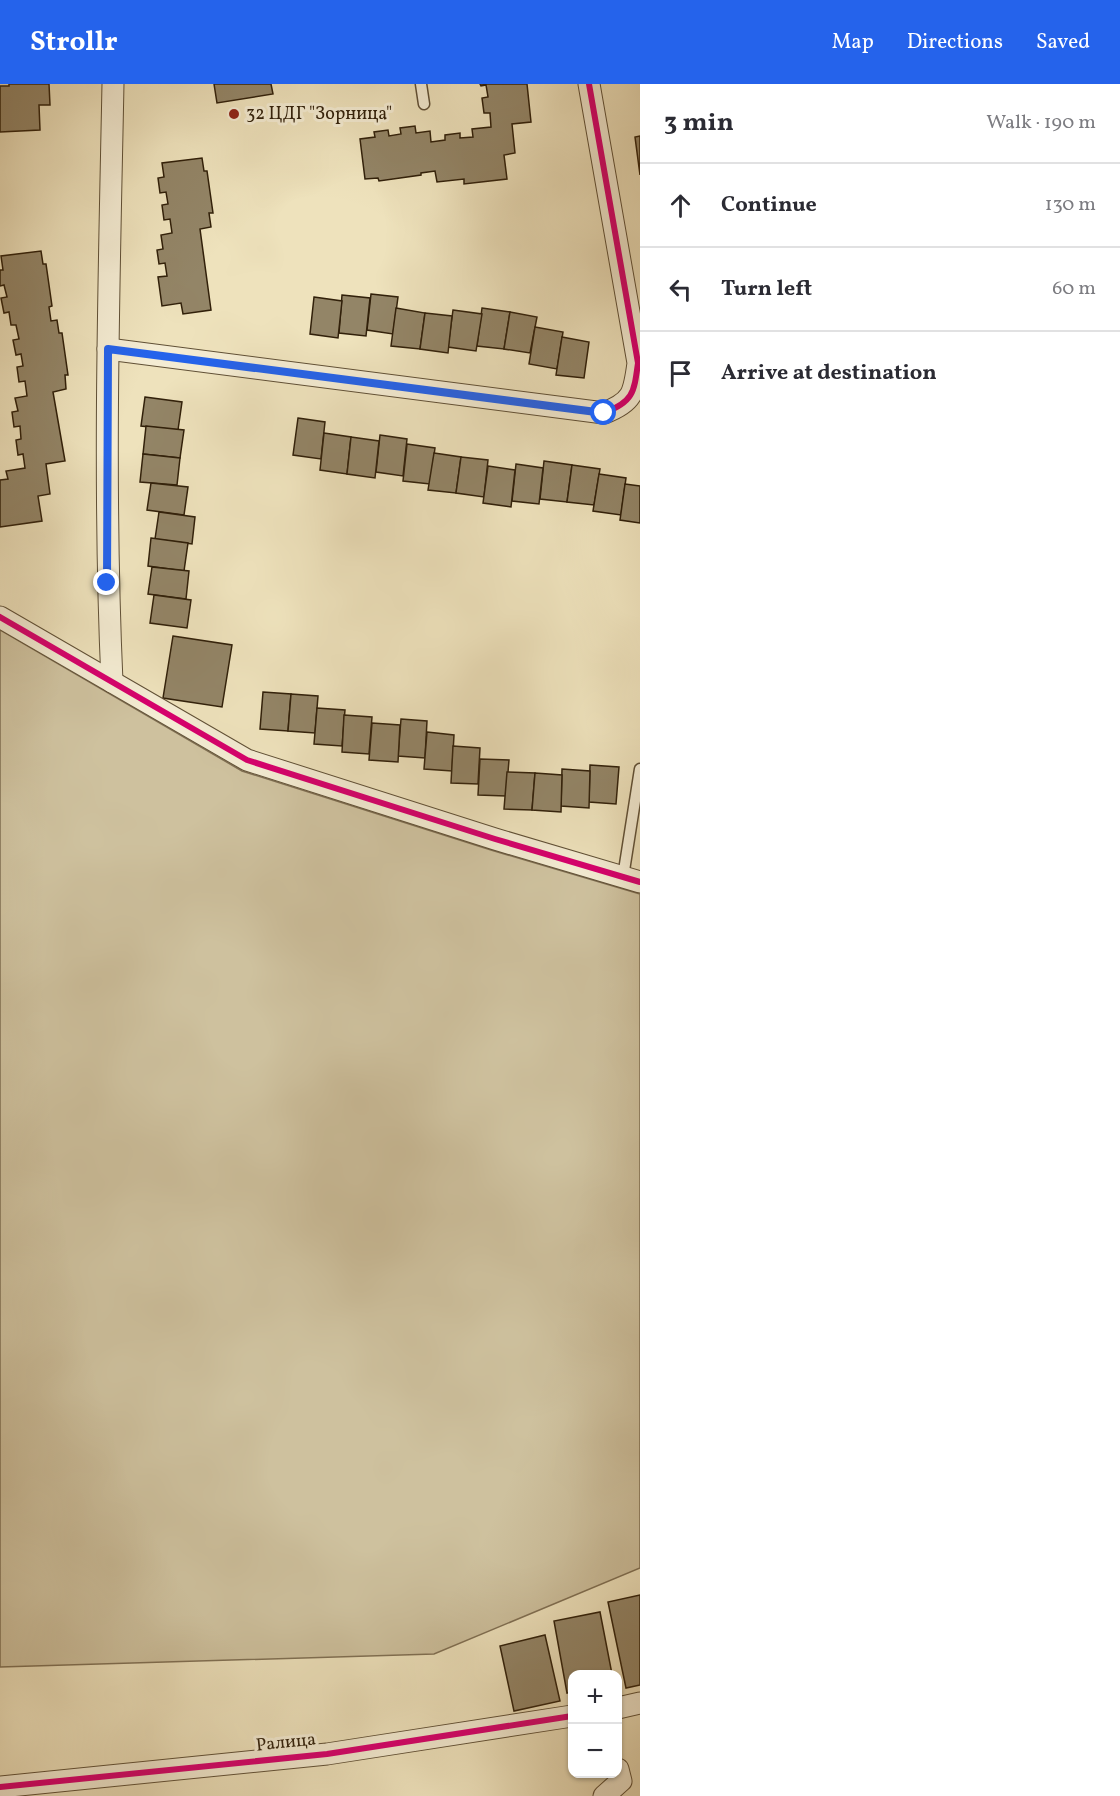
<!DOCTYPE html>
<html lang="en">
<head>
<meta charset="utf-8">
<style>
  body { margin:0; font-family:Vollkorn,serif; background:#f7f7f7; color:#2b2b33 }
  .controls { position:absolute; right:18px; bottom:18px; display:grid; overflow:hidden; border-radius:12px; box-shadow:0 2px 4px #0004 }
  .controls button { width:54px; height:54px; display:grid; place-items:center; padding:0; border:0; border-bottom:2px solid #e1e1e2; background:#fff; color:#2b2b33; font:30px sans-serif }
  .stop { position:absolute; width:18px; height:18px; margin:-14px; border:4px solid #2563eb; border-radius:50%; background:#fff }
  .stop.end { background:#2563eb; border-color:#fff; box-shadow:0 2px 6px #0008 }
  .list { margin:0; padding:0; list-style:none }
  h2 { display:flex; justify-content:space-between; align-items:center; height:78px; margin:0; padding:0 24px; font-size:26px }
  h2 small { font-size:20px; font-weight:400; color:#7c7c81 }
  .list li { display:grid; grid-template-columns:39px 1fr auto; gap:18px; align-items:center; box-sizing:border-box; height:84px; padding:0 24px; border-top:2px solid #e1e1e2 }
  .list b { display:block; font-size:22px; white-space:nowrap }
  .list em { font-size:20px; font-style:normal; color:#7c7c81 }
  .icon { flex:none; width:33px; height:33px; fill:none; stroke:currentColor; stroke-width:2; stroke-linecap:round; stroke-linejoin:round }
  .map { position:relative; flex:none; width:640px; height:1712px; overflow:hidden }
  header { display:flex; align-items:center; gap:36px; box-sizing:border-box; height:84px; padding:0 30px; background:#2563eb; color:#fff }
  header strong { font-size:28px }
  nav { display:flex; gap:33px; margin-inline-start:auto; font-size:21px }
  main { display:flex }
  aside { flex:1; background:#fff }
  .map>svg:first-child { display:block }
  .green { fill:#cec19e; stroke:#807054; stroke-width:1.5 }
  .building { fill:#938567; stroke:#31200a; stroke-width:1.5 }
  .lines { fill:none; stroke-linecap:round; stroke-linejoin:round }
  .service-casing { stroke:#605036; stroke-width:13 }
  .minor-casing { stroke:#605036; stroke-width:23 }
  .service { stroke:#f4ecd3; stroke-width:10 }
  .minor { stroke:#f4ecd3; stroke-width:21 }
  .cycleway-casing { stroke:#f4ecd3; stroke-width:10 }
  .cycleway { stroke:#d6006c; stroke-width:6 }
  .route { stroke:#2563eb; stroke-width:8 }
  .poi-dot { fill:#8f2418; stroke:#f4ecd3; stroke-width:2 }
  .labels { text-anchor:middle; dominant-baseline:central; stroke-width:6; stroke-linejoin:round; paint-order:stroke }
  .poi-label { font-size:18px; fill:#31200a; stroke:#f4ecd3; text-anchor:start }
  .street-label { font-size:18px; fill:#31200a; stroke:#f4ecd3 }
</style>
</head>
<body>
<header>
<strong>Strollr</strong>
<nav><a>Map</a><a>Directions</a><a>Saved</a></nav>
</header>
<main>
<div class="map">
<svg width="640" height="1712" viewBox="0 0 640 1712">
  <rect width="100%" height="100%" fill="#eee2bc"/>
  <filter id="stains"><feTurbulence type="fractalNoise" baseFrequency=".00333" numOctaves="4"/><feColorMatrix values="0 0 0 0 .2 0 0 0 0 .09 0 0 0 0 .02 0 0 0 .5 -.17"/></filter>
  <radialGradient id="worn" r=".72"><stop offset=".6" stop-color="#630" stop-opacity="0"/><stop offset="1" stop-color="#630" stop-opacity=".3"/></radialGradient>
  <polygon class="green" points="0,546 242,687 491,766 640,810 640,1484 434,1570 0,1583"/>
  <g class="building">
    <polygon points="9,0 49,0 50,21 39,21 40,46 0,48 0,2 9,2"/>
    <polygon points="214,0 271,0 273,10 217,19"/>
    <polygon points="480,0 527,0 531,38 512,40 515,69 504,71 507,95 464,100 464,95 437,98 435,87 421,89 421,91 379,97 378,94 365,95 360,55 375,53 374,48 388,46 389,52 401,50 400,44 415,42 416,49 430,47 431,58 445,56 445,51 460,49 460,54 473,53 472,45 491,43 490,29 484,29 482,14 488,13 486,1 481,2"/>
    <polygon points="640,52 640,91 635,53"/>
    <polygon points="202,74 204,87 207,87 213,129 209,129 211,143 200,145 211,226 183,230 181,219 162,222 158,193 167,192 165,179 159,180 157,166 163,165 161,151 172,149 170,135 164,136 162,121 168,120 166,108 160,109 158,94 164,93 162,79"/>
    <polygon points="41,167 43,180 46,180 52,222 49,223 51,237 57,236 59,249 62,249 68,291 65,291 66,305 53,308 65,377 46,380 50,410 38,412 42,437 0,443 0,396 8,395 6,387 25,384 23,370 18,371 16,356 21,355 20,342 14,343 12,328 18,327 15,314 27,312 25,297 19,298 17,283 23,282 21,270 16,271 13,256 19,255 16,241 11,241 9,228 4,229 1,214 7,213 4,201 0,202 0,186 3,186 1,172"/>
    <polygon points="371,210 398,213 393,250 367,246"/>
    <polygon points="342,211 370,214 366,252 339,249"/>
    <polygon points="314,213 342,217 338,254 310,250"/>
    <polygon points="396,224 425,229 420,265 391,262"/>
    <polygon points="482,224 510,228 504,265 477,262"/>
    <polygon points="453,226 482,230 476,267 448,263"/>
    <polygon points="510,228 537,233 530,269 504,265"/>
    <polygon points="425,229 452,232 448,269 420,265"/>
    <polygon points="535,243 563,248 557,285 529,280"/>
    <polygon points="562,253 589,258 584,294 556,291"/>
    <polygon points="145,313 182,318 178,346 141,342"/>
    <polygon points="298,334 325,338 321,375 293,371"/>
    <polygon points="146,342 184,346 180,374 143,370"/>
    <polygon points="324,349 351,353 347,390 320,386"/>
    <polygon points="380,351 407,355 403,392 376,388"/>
    <polygon points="351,353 379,357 375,394 347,390"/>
    <polygon points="407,360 435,364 430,400 403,397"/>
    <polygon points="434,369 461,373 456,409 428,406"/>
    <polygon points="143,370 180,374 177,401 140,398"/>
    <polygon points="461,373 488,376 484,413 456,409"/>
    <polygon points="544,377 572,381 567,418 540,415"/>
    <polygon points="516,380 543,384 539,420 512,417"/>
    <polygon points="572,381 600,385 594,421 567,418"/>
    <polygon points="488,382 515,386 511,423 483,419"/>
    <polygon points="599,390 626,394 621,431 593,427"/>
    <polygon points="151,399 188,403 184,431 147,426"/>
    <polygon points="625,400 640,402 640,439 620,436"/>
    <polygon points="159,428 195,433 192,460 155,455"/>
    <polygon points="151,454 188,459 184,487 148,482"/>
    <polygon points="152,483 189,487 186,515 148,510"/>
    <polygon points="154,511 191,516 187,544 150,539"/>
    <polygon points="173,552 232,561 222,623 163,614"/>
    <polygon points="263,608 291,610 288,647 260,645"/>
    <polygon points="291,610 318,612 315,649 288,647"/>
    <polygon points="317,624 345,626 342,662 314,660"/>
    <polygon points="344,631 372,633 369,670 342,668"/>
    <polygon points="401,635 427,637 425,674 398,672"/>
    <polygon points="372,639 400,641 398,678 369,676"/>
    <polygon points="427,648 454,651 452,687 424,685"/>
    <polygon points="453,662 480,664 478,700 451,699"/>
    <polygon points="480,675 509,676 506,712 478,711"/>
    <polygon points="590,681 619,683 616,720 589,718"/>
    <polygon points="562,685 590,687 589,724 561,722"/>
    <polygon points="507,688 535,689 532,726 504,725"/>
    <polygon points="535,689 562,691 561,728 532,726"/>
    <polygon points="640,1511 640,1601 626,1604 608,1518"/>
    <polygon points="600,1528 612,1590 572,1590 572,1608 567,1609 554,1537"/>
    <polygon points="545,1551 560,1617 514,1627 500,1562"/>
  </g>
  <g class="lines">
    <g class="service-casing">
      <g id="service">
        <polyline points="421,0 424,20"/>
        <polyline points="623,793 640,685"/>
      </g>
    </g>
    <g class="minor-casing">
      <g id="minor">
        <path d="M108,265L604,329C633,318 634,309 638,279L589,0"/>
        <polyline points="0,533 247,676 495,755 640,798"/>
        <path d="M112,598C103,399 109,199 113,0"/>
        <polyline points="618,1624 640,1619"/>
        <polyline points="0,1703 327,1670 572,1632"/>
        <polyline points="604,1712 621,1697 618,1685"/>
      </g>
    </g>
    <use href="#service" class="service"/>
    <use href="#minor" class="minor"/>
    <g class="cycleway-casing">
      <g id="cycleway">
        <path d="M108,265L604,329C633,318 634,309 638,279L589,0"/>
        <polyline points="0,533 247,676 495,755 640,798"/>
        <polyline points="0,1703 327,1670 572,1632"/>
      </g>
    </g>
    <use href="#cycleway" class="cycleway"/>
  </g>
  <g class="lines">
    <polyline class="route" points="107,499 108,265 604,329"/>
  </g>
  <circle class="poi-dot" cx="234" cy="30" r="6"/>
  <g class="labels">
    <g class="poi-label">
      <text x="246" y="30">32 ЦДГ "Зорница"</text>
    </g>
    <g class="street-label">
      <text transform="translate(286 1659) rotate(-6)">Ралица</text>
    </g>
  </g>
  <rect width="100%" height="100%" filter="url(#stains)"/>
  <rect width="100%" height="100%" fill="url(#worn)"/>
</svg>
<div class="controls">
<button>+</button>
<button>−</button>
</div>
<div class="stop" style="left:604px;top:329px"></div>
<div class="stop end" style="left:107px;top:499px"></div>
</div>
<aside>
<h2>3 min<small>Walk · 190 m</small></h2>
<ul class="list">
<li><svg class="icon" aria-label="ahead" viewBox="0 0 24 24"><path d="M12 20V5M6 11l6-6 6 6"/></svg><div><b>Continue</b></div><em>130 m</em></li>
<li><svg class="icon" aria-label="left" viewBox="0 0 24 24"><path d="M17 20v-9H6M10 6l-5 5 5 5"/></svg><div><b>Turn left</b></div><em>60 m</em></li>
<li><svg class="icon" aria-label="arrive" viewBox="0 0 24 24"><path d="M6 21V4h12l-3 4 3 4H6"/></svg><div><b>Arrive at destination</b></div></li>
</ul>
</aside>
</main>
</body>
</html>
